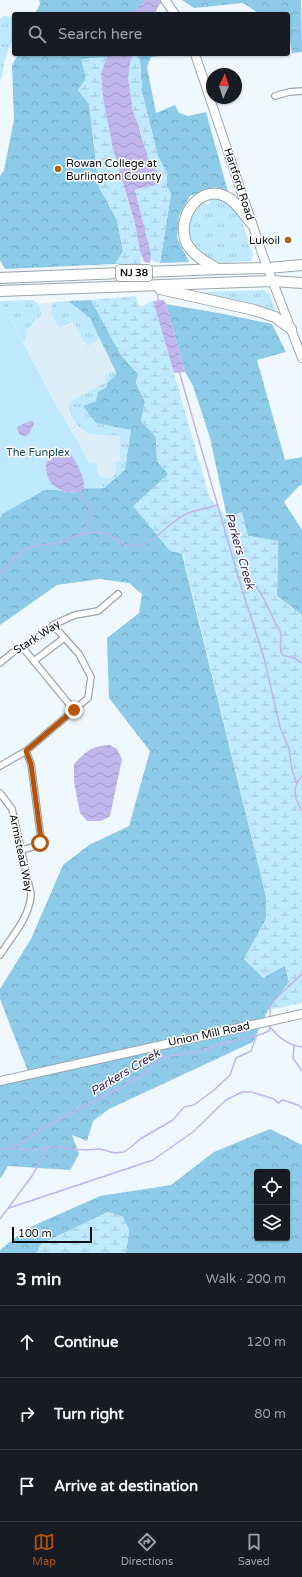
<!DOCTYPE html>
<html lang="en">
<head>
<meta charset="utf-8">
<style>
  body { margin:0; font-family:"Varela Round",sans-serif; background:#242831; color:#f1f3f6 }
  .controls { position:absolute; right:12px; bottom:12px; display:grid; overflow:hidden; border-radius:4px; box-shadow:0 1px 3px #0004 }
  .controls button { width:36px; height:36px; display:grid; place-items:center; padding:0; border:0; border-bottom:1px solid #363941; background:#171b24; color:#f1f3f6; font:20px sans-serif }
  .compass { position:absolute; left:206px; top:68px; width:36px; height:36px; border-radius:50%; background:#171b24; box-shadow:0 1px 3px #0004; rotate:4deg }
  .scale { position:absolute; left:12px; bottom:10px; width:80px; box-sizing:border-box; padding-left:4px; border:2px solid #0a0e10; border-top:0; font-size:11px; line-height:14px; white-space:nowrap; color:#0a0e10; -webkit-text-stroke:3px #fff; paint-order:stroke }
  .stop { position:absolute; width:12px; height:12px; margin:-9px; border:3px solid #b45309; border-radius:50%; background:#fff }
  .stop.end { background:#b45309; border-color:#fff; box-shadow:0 1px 4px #0008 }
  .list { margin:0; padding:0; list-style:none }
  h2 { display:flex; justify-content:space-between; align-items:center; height:52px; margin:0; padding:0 16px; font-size:17px }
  h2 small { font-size:13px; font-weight:400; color:#9ea1a6 }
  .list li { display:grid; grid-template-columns:26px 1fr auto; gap:12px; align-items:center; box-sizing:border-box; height:72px; padding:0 16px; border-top:1px solid #363941 }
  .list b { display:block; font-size:15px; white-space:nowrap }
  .list em { font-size:13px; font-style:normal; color:#9ea1a6 }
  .icon { flex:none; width:22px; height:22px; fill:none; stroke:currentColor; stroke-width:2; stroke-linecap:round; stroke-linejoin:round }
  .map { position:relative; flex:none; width:302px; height:1253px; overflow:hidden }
  .search { position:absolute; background:#171b24; box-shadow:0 1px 3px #0004; left:12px; right:12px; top:12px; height:44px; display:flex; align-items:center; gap:10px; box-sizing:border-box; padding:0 14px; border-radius:4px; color:#9ea1a6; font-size:15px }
  .sheet { height:268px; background:#171b24 }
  nav { display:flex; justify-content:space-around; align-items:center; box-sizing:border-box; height:56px; border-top:1px solid #363941; background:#171b24; font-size:11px; color:#9ea1a6 }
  nav a { display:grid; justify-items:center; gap:2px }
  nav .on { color:#b45309 }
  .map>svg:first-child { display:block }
  .built { fill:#dbeef7 }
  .grass { fill:url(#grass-tufts) }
  .forest { fill:url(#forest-crowns); fill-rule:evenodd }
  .wetland { fill:url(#wetland-marsh) }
  .park { fill:#bfe9fe }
  .water { fill:url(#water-waves) }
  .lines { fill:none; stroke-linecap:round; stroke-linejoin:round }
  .stream { stroke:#c0b6ec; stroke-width:1.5 }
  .street-casing { stroke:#9ca6ab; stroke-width:8 }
  .secondary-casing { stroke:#9ca6ab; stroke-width:10 }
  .highway-casing { stroke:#9ca6ab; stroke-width:12 }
  .street { stroke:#fff; stroke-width:5.5 }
  .secondary { stroke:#fff; stroke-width:8 }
  .highway { stroke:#fff; stroke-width:10 }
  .route { stroke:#b45309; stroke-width:5 }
  .poi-dot { fill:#9f6b22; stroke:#fff; stroke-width:1.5 }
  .labels { text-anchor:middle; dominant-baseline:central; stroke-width:3; stroke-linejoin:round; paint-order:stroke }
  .shield { fill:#fff; stroke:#545658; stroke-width:1 }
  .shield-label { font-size:10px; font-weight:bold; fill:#0a0e10 }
  .poi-label { font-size:11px; fill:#0a0e10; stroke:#fff; text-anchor:start }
  .street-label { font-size:11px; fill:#0a0e10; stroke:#fff }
  .park-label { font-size:11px; fill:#14475b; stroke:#fff }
  .water-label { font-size:12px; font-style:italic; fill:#382664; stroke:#fff }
</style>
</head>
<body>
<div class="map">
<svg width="302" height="1253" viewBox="0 0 302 1253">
  <defs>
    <pattern id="grass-tufts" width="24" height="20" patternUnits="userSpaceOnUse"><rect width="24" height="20" fill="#bfe9fe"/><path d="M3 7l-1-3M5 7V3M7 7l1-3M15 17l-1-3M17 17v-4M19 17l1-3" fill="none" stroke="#a3c7d9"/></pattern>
    <pattern id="forest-crowns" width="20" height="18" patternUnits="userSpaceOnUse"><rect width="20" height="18" fill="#8dcbe8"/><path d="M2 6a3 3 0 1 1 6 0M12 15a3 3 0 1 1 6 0" fill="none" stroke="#78adc6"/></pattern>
    <pattern id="wetland-marsh" width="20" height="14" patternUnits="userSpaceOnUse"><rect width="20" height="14" fill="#bfe9fe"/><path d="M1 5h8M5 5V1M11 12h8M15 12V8" fill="none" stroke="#a3c7d9"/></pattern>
    <pattern id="water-waves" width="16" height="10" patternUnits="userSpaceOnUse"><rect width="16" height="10" fill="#c0b6ec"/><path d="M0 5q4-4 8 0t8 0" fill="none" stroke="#a49bc9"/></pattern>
  </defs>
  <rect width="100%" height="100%" fill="#eef8fe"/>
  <polygon class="built" points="54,302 52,306 63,328 73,322 98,341 101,339 116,370 106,382 73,400 68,412 78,428 85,432 96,435 120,436 120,456 121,461 116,464 116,472 109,478 104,478 98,474 97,466 98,463 90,465 59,411 23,341 25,341 28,329 36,322 41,309 39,304"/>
  <g class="grass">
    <polygon points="4,16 14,17 14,36 5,59 2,77 0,80 0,19"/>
    <path d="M219,197L227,200L239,213L253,255L251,261C240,261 226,264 216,262C199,259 183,238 188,220C190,212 197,206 203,200L207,205L209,204V198Z"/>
    <polygon points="265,290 266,293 269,293 275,310 273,311 203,295 204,292"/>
    <path d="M33,300C40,304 41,307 41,315L28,329L25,341H23L10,317L0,316V301Z"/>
    <path d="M68,301L90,318L101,339L87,346L73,322L60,328C54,321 48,311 54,302Z"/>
    <path d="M116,370L118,374L108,382L106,388L96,401L84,406L96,423L131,430L125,470L104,488H57L63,490H44L2,514L0,517V499L61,414L90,464L93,462L98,463L97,466L98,474C108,484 120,475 115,462L121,461L120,456V436C101,435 83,438 73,419C70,414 68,411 69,404L73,400L106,382L105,375Z"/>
  </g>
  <g class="forest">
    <polygon points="39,0 145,0 136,14 35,14 40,4"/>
    <polygon points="182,0 301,0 302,52 292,53 289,33 288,32 288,14 260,14 243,3 194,8"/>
    <polygon points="18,54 109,54 107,57 82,59 86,79 78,90 89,104 99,187 117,220 123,251 115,264 5,269 0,260 0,176 4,170 14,120 12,66"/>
    <polygon points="135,54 185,54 151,57 147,67 156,113 175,105 179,113 188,116 206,112 228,192 215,187 190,196 179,216 177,238 189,262 160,263 171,194 167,186 167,173 158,157 142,92 140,61"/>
    <polygon points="91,300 121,355 138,374 136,383 145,402 141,421 156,437 157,461 168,474 182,554 266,896 266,919 244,959 285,966 289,982 268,1010 253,1042 109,1109 93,1121 87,1141 72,1135 79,1154 70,1170 8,1166 0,1179 0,1081 29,1074 0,999 0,989 31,939 63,865 89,845 129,826 150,751 109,698 107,638 139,613 142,594 129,583 100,579 57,585 0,625 0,518 2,514 44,490 57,490 73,493 84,488 104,488 125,470 131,430 96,423 83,406 96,401 98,392 106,388 108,382 117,374 90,318 68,301"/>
    <polygon points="166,304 224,314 272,324 286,352 257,360 285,460 302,457 302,485 299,486 284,502 302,530 302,615 277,596 278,541 248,536 227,517 210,438 193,386 185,372"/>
    <path d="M270,1129L302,1145V1253H126L129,1230L123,1217L108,1212L41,1244L37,1253H0V1250L26,1229L100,1196L171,1185L214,1152ZM257,1172H287V1238H257Z"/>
  </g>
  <g class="wetland">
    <polygon points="133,54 135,54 140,60 142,92 158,156 167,173 167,186 171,194 160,263 151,260 135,193 136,189 157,185 159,179 156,167 148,159 143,143 141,132 133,112 128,78 130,63"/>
    <polygon points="107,57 101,74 103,98 113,149 137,234 141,256 141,264 115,264 123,251 117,220 99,187 89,104 78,90 86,79 81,59"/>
    <polygon points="136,296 139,307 153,301 210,499 227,517 242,512 248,536 278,541 277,596 302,615 302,1003 268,1010 289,982 285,966 263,978 244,959 266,919 266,896 183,554 170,551 133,506 168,474 157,461 156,437 141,421 145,402 136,382 138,374 121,355 91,300"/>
    <polygon points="108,1212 123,1217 129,1230 126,1253 37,1253 41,1244"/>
  </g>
  <polygon class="park" points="0,302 2,302 59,411 104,488 44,490 0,515"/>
  <g class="water">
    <polygon points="145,0 164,0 159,5 155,14 132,14"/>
    <polygon points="108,54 133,54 130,63 128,78 133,112 139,127 143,143 146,150 148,159 154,164 157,171 159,180 157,185 136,189 135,191 151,254 150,263 144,262 140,251 135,224 113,149 103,98 101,74"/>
    <polygon points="164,300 166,304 185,372 174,373 153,301"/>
    <polygon points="31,421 33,422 34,424 29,434 25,436 20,435 17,429 18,426"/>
    <path d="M63,448C72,450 86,479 84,488C76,497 60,492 52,484C48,480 45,470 46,463C50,457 56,450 63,448Z"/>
    <path d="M110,745L117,749L122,759L110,816L101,821H87L80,813L74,782V764C87,751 91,746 110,745Z"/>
  </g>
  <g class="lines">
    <g class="stream">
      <polyline points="157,295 159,302"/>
      <polyline points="179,371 240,583 264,658 280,727 289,748 292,770 297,783 295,789 296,799 302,811"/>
      <polyline points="79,490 93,516 83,534"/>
      <path d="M0,574C8,566 16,555 26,549C35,544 46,545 56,543C71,540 85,529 102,533C118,536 123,551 141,545C158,540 169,522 186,514C195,510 208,508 218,505"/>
      <path d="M238,577C259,579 266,605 274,620C275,624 279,627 280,631C283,639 278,646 282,655L294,658L302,663"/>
      <polyline points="297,783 302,776"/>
      <polyline points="270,1018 270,1008 272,1002 302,974"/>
      <path d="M270,1027C279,1038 288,1045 302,1047"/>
      <polyline points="294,1046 293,1058 302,1071"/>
      <polyline points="12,1148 61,1118 122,1087 141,1076 163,1057 199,1052 218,1045 262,1034 269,1031 271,1024"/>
      <polyline points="0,1149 13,1148 30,1150 51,1147 86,1150 100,1149 115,1153 124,1152 131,1147 140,1139 173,1120 184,1107 194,1105 214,1090 230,1075 236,1058 251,1051 257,1035"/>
      <polyline points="9,1208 153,1160 193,1132 226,1100 242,1092 252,1092 261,1095 274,1099 278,1103 283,1100 298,1105 302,1108"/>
      <polyline points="0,1219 32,1176 48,1148"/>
    </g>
    <g class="street-casing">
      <g id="street">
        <polyline points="275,96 289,92 302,91"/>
        <polyline points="23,648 74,710"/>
        <polyline points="34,661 64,638"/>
        <polyline points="0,663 17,649 23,648 57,623 75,615 98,611 118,594"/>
        <polyline points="0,766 26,751 88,698 91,677 79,654 53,625"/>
        <path d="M0,793L12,809L31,894C30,917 12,936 0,955"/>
        <path d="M21,850C29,848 38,847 41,839L31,764L26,751"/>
      </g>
    </g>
    <g class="secondary-casing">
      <g id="secondary">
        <polyline points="165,0 175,14"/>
        <polyline points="195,54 263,256 302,358"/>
        <polyline points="0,1081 302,1014"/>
      </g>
    </g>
    <g class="highway-casing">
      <g id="highway">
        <path d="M218,269C207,263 194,256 187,244C175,220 198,184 225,196C236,201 244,214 251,223"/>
        <polyline points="0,278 218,269 268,268 302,265"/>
        <polyline points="160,289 254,310 275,317 291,329"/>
        <polyline points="0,291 272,281 302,283"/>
      </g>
    </g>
    <use href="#street" class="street"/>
    <use href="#secondary" class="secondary"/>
    <use href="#highway" class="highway"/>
  </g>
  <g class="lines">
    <polyline class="route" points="40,843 41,839 31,764 26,751 74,710"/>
  </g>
  <g class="poi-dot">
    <circle cx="58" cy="169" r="4"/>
    <circle cx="288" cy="240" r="4"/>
  </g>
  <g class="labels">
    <rect class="shield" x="116" y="265" width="36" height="16" rx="3"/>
    <g class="shield-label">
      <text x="134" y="273">NJ 38</text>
    </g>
    <g class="poi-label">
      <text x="66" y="163">Rowan College at<tspan x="66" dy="13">Burlington County</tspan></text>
      <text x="280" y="240" text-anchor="end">Lukoil</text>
    </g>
    <g class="street-label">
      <text transform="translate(239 184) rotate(72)">Hartford Road</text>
      <text transform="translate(37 637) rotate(-33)">Stark Way</text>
      <text transform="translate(21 853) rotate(78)">Armistead Way</text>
      <text transform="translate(209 1034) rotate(-12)">Union Mill Road</text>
    </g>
    <g class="park-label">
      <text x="38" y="452">The Funplex</text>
    </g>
    <g class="water-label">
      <text transform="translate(240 551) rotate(74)">Parkers Creek</text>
      <text transform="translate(125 1072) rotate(-31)">Parkers Creek</text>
    </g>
  </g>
</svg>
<div class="controls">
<button><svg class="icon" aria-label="locate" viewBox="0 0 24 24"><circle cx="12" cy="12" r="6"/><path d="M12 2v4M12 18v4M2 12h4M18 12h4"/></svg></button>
<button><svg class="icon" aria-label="layers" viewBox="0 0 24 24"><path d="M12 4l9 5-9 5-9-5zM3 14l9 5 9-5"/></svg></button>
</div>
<svg class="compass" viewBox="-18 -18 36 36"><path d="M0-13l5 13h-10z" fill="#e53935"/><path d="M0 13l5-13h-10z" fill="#9ea1a6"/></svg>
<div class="scale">100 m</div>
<div class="stop" style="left:40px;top:843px"></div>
<div class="stop end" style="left:74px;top:710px"></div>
<div class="search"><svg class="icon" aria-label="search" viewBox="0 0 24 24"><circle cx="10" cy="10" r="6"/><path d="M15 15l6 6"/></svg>Search here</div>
</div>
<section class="sheet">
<h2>3 min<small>Walk · 200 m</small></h2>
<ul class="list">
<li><svg class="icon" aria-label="ahead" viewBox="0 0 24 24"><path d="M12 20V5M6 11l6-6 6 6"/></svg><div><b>Continue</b></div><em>120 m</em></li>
<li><svg class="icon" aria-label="right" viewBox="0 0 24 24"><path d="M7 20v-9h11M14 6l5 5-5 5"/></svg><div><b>Turn right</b></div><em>80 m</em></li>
<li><svg class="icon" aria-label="arrive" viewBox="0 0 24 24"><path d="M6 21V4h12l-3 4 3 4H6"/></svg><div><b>Arrive at destination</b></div></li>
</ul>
</section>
<nav>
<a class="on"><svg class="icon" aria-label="map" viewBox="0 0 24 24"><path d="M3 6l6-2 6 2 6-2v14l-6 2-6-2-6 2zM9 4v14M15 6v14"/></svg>Map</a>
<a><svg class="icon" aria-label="directions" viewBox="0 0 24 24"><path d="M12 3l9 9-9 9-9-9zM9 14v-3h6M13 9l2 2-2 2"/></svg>Directions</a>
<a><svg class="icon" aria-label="saved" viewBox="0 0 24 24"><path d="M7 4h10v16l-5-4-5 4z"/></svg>Saved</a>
</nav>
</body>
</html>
